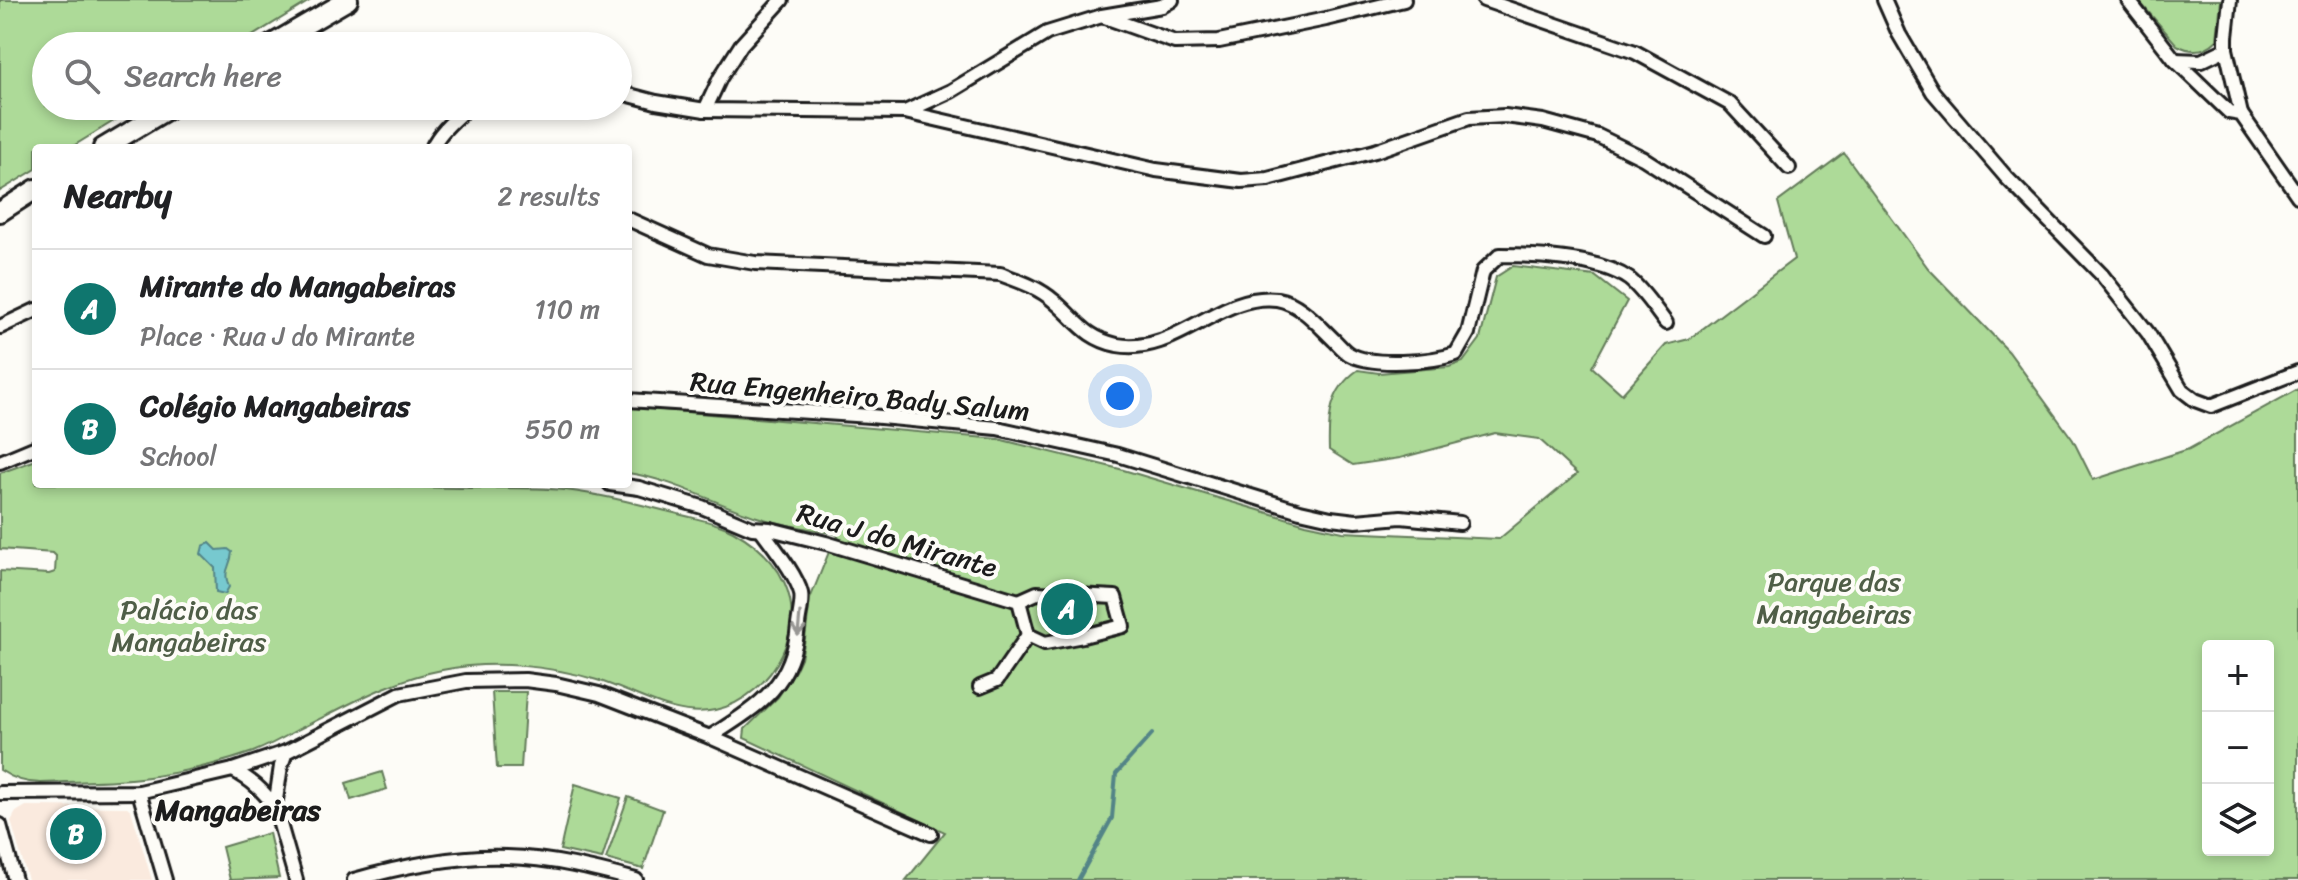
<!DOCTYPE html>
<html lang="en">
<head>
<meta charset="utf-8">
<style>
  body { margin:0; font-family:Sriracha,sans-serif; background:#f2f2f2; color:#202124 }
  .controls { position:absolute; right:24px; bottom:24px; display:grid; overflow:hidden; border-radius:8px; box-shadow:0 4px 12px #0003 }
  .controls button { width:72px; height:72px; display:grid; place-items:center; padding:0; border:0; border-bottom:2px solid #e0e0e0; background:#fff; color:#202124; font:40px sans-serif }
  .you { position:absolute; left:1120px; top:396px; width:28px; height:28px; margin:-20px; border:6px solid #fff; border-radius:50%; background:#1a73e8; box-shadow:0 0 0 12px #1a73e833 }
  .badge { display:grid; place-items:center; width:52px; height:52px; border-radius:50%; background:#0f766e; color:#fff; font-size:26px; font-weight:700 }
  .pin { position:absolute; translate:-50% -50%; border:4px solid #fff; box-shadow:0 2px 8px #0006 }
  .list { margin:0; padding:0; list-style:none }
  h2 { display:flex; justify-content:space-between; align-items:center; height:104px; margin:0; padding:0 32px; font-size:34px }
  h2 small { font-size:26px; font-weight:400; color:#757577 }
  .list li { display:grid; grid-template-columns:52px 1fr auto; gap:24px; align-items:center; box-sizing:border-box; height:120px; padding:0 32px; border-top:2px solid #e0e0e0 }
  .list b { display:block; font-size:30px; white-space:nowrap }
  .list p { margin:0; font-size:26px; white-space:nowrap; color:#757577 }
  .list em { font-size:26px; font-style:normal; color:#757577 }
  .icon { flex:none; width:44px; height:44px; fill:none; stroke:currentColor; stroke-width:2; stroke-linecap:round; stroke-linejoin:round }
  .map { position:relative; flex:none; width:2298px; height:880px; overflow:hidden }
  .search { position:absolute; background:#fff; box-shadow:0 4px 12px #0003; left:32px; top:32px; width:600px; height:88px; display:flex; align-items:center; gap:20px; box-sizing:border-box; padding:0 28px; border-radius:44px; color:#757577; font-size:30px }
  .panel { position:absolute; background:#fff; box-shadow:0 4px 12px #0003; left:32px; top:144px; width:600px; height:344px; border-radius:8px }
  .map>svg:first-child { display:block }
  .built { fill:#faeade }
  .green { fill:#adda98; stroke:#647b5a; stroke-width:2; fill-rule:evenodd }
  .water { fill:#77c9cf; stroke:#538487; stroke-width:2 }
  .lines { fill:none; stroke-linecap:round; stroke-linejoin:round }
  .stream { stroke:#538487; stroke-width:4 }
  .street-casing { stroke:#1c1c1c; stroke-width:18 }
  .secondary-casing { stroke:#1c1c1c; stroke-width:24 }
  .street { stroke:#fdfcf7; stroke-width:12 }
  .secondary { stroke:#fdfcf7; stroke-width:18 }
  .oneway { stroke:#989794 }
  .labels { text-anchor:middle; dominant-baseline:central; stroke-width:8; stroke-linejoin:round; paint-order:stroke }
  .street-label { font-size:28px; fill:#1c1c1c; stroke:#fdfcf7 }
  .park-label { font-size:28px; fill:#4f5e47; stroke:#fdfcf7 }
  .neighbourhood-label { font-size:30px; font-weight:bold; fill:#1c1c1c; stroke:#fdfcf7 }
</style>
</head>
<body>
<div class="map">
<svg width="2298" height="880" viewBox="0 0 2298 880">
  <rect width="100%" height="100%" fill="#fdfcf7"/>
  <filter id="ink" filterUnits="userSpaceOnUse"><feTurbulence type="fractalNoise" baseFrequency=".0125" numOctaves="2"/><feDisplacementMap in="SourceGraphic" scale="16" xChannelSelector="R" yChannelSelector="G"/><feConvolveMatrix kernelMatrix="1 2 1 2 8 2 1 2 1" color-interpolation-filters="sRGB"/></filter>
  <g filter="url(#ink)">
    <polygon class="built" points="26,806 127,807 131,810 152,880 28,880 11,821 16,812"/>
    <g class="green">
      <polygon points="0,0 311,0 236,46 46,46 46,106 138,106 70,148 36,148 36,169 0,191"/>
      <path d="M2138,0H2221L2217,40C2205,52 2192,53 2177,45Z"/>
      <path d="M1844,153L1928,268L2009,352L2073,440L2093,480L2189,449L2298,389V880H906L945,832L744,738L745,729L778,697L795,671L801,658L805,639L810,599L829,552L839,546L840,540L836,534C810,529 782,525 757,517C713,503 675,480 628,473V407L998,439L1120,469L1306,524L1343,532L1499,539L1577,474L1539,439L1495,433L1400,458L1353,465L1329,450C1328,418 1329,390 1358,370L1379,373L1449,367L1463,362L1480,339L1496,277L1513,266L1595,276L1627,301L1592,367L1622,394L1666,345L1689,339L1794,259L1778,202ZM2208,646H2268V850H2208Z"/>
      <path d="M36,460V484C121,484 207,484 292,484C350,484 408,487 466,488C499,488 532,487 565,490C606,495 645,506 686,516C702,520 718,523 733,531C780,557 807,602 782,654C770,680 744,704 715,710C675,719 634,691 597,680C547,665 492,660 442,670C389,680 345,707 297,730C283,738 268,746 253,752C219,764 184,772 149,777C113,782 77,781 41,783C25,783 13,779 0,770V571L49,574L55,572L56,556L53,553L0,549V473Z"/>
      <polygon points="492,692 526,692 521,768 497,768"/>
      <polygon points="382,772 387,789 351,800 346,783"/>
      <polygon points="575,784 621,798 602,859 560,850"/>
      <polygon points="628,797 663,810 643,869 606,859"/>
      <polygon points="269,833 279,878 230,880 222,847"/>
    </g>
    <path class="water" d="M210,543L217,550L228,549L232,552C231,568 222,569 229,587L225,594L216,592L215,568L201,554L203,546Z"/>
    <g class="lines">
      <polyline class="stream" points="1078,880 1112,818 1116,774 1152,734"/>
      <g class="street-casing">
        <g id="street">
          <polyline points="1484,0 1635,52 1730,104 1789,168"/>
          <polyline points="1884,0 1899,34 1933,92 2006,177 2102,275 2148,333 2182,390 2195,400 2211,406 2298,372"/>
          <polyline points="2128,0 2175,60 2229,112 2241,114 2298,196"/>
          <polyline points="2230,0 2226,37 2226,49 2241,114"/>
          <polyline points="1102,16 1175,42 1219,41 1326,19 1404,0"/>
          <polyline points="2175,60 2201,61 2226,49"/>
          <polyline points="618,92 656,102 705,110 905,112 1156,170 1241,181 1268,179 1375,151 1469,118 1505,116 1543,121 1598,136 1643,158 1764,236"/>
          <polyline points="705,110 720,78 741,45 782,0"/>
          <polyline points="905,112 951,91 1047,33 1102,16 1162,6 1172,0"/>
          <path d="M432,148C440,131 455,119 469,106"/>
          <path d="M628,219L708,255L755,263L1000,274C1019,281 1038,287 1054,301C1077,320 1085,338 1117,345C1176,356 1219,292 1277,299C1301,303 1319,326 1335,341C1339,345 1344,351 1349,354C1372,367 1431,362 1456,354L1468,333L1483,271L1500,255C1536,255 1599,258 1629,279C1643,290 1655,309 1666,323"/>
          <polyline points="0,327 36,310"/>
          <polyline points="628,400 870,416 997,428 1118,455 1300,511 1331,518 1356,521 1401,517 1460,523"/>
          <polyline points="0,462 36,447"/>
          <polyline points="610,484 639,488 702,507 752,528 770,529 826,543 1019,601"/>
          <polygon points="1037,593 1115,597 1123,626 1083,636 1045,643 1028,635 1019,601"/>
          <polyline points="980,687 997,680 1028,635"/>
          <path d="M710,737C758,706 793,686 798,625C799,615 803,602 801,593C796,574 773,546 761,529"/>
          <path d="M233,770C251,780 263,790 275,807L281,766L286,752"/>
          <polyline points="139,792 165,880"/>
          <polyline points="0,793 139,792 233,770 286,752 399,694 466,681 525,680 556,684 599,694 710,737 931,834"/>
          <polyline points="275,807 296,880"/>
          <polyline points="0,825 15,880"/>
          <path d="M354,880C403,866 456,855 507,857C551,858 594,869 636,880"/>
        </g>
      </g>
      <g class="secondary-casing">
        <g id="secondary">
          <polyline points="269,46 348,0"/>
          <polyline points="103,148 173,106"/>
          <polyline points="0,212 36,189"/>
        </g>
      </g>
      <use href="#street" class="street"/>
      <use href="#secondary" class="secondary"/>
    </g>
    <defs><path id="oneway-shaft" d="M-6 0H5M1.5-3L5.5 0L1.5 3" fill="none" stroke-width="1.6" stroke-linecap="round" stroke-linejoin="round" transform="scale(2)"/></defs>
    <use class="oneway" href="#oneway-shaft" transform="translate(799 624) rotate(95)"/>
  </g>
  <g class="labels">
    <g class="street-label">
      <text transform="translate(860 396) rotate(5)">Rua Engenheiro Bady Salum</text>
      <text transform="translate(897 540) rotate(16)">Rua J do Mirante</text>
    </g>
    <g class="park-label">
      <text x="1834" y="581">Parque das<tspan x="1834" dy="32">Mangabeiras</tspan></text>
      <text x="189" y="609">Palácio das<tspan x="189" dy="32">Mangabeiras</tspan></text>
    </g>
    <g class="neighbourhood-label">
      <text x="238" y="810">Mangabeiras</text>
    </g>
  </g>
</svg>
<div class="controls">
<button>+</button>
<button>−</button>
<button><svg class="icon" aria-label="layers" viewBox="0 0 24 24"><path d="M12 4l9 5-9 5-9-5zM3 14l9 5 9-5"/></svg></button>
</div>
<div class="you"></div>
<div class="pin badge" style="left:1067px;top:609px">A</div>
<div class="pin badge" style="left:76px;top:834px">B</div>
<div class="search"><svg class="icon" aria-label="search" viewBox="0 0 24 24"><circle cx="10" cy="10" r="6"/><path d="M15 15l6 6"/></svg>Search here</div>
<section class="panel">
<h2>Nearby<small>2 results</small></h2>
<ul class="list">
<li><span class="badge">A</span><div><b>Mirante do Mangabeiras</b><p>Place · Rua J do Mirante</p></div><em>110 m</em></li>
<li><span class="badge">B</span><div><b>Colégio Mangabeiras</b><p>School</p></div><em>550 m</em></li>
</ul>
</section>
</div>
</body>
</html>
